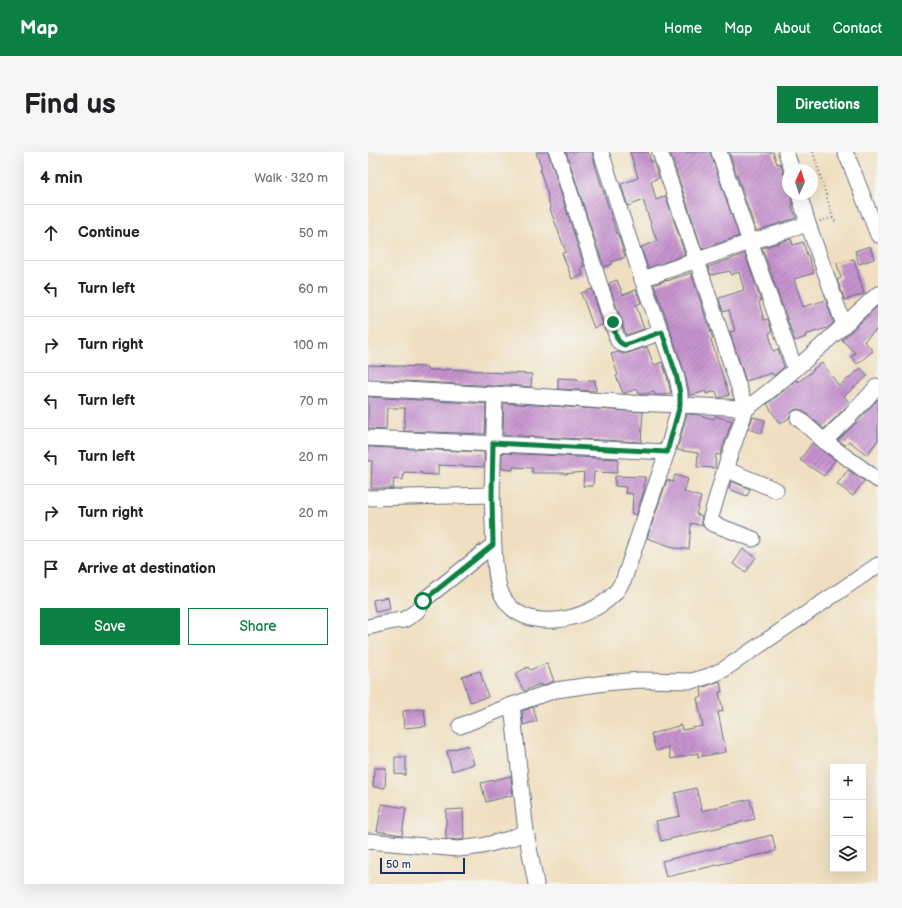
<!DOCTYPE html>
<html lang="en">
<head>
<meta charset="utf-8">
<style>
  body { margin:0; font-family:"Balsamiq Sans",sans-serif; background:#f6f6f6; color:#202124 }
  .controls { position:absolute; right:12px; bottom:12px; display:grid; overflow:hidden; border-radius:0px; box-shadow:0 4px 16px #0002 }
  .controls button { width:36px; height:36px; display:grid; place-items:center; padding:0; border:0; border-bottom:1px solid #e0e0e0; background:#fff; color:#202124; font:20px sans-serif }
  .compass { position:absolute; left:414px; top:12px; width:36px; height:36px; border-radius:50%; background:#fff; box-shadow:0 4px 16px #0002; rotate:4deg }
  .scale { position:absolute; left:12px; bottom:10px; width:85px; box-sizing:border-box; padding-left:4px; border:2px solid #1b2f5e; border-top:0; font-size:11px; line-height:14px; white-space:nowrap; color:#1b2f5e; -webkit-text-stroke:3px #f6f6f2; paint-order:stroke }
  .stop { position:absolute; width:12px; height:12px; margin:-9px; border:3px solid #0b8043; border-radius:50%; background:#fff }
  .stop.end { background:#0b8043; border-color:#fff; box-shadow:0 1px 4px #0008 }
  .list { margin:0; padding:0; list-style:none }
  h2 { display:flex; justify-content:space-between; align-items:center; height:52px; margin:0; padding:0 16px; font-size:17px }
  h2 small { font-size:13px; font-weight:400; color:#757577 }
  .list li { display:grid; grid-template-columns:26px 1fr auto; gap:12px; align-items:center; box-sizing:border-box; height:56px; padding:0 16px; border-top:1px solid #e0e0e0 }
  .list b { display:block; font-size:15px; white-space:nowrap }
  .list em { font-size:13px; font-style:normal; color:#757577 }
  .actions { display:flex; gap:8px; padding:12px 16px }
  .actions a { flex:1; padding:9px 0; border:1px solid #0b8043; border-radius:0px; text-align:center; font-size:14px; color:#0b8043 }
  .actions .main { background:#0b8043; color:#fff }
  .icon { flex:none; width:22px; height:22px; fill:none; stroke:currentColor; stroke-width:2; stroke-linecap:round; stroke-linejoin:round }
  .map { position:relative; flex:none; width:510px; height:732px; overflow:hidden; border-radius:0px }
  header { display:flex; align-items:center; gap:24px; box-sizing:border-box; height:56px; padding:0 20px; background:#0b8043; color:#fff }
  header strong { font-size:19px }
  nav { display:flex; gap:22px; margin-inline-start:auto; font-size:14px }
  .intro { display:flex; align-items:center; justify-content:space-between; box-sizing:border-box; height:96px; padding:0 24px }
  h1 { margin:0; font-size:28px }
  .button { padding:10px 18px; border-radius:0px; background:#0b8043; color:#fff; font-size:14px; font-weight:700 }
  main { display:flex; gap:24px; padding:0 24px }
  aside { flex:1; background:#fff; border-radius:0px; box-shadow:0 4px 16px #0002 }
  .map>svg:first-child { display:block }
  .building { fill:url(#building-hatch) }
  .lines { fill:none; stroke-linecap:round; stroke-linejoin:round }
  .minor-casing { stroke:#656d80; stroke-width:17 }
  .path { stroke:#656d80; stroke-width:2; stroke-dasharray:1 3; stroke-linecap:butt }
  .minor { stroke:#fff; stroke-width:15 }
  .route { stroke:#0b8043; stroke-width:5 }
</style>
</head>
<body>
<header>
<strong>Map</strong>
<nav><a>Home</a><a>Map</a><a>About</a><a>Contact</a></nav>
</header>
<div class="intro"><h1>Find us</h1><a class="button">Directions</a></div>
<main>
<aside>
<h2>4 min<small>Walk · 320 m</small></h2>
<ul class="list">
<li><svg class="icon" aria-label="ahead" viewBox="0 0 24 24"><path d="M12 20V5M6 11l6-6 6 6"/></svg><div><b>Continue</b></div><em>50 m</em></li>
<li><svg class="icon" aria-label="left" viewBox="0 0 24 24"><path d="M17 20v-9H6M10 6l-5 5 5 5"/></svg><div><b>Turn left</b></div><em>60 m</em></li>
<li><svg class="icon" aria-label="right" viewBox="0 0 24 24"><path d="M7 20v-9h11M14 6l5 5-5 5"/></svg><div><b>Turn right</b></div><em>100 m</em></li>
<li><svg class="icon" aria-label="left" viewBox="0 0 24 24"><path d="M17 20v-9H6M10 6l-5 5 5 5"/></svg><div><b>Turn left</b></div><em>70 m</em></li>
<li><svg class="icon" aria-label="left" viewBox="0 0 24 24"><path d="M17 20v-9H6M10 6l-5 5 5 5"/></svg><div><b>Turn left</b></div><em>20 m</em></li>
<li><svg class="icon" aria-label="right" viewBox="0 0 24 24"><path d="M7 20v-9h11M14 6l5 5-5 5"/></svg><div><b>Turn right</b></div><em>20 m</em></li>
<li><svg class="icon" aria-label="arrive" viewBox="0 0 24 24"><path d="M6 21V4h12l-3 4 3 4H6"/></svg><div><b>Arrive at destination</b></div></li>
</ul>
<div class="actions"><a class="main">Save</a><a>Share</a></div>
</aside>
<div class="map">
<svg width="510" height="732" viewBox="0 0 510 732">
  <defs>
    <pattern id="building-hatch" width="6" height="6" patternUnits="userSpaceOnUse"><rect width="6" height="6" fill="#c693ce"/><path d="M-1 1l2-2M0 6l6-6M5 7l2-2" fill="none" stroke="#a078aa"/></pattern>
  </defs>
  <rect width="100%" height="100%" fill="#f6f6f2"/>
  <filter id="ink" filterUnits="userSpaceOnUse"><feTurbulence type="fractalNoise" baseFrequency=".025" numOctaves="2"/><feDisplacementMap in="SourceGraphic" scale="8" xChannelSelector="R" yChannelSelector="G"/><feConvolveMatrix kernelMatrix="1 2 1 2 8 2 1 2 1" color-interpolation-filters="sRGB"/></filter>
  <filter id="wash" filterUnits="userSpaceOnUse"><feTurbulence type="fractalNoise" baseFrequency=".012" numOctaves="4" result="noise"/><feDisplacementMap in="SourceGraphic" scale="16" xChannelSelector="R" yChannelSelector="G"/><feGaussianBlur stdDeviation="0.9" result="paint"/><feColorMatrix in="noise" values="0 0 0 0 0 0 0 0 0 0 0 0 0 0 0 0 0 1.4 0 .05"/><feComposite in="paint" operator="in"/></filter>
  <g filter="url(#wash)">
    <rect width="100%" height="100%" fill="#efdfc0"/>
    <g id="blocks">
      <g class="building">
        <polygon points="168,0 180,0 216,114 213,115 215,123 204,127 194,101 198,100 182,57 183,57 179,45 180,44 172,18 174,17"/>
        <polygon points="198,0 224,0 228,16 249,82 250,82 257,105 243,110 244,112 236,115"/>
        <polygon points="262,0 280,0 283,10 285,9 291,26 283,29 288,48 298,44 317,103 280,116 273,95 289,89 283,72 275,48 260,54 253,32 270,26"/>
        <polygon points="302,0 342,0 371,84 334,97"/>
        <polygon points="361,0 405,0 409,12 412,11 416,22 420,34 420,42 422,42 425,54 424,54 428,66 388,79"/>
        <polygon points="423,87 425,93 435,90 439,103 440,103 446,121 426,127 435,155 458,148 466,171 459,176 437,183 438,185 427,189 394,96"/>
        <polygon points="502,94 506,107 491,112 487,99"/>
        <polygon points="377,102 393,149 391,150 396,168 400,167 404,180 401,181 405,199 410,197 416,215 406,224 404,221 378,229 362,180 367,179 361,158 355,160 351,146 376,138 371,120 363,123 362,119 343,123 340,115"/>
        <polygon points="486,107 496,142 477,148 469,128 473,126 469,111"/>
        <polygon points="323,121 345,187 343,188 361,243 351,246 350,246 348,239 338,242 338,239 321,244 321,239 316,219 303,181 302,177 301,174 286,133 299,128 299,129"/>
        <polygon points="249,128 255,143 268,138 273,151 268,153 276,177 258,183 241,131"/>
        <polygon points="224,137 235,173 226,176 213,141"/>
        <polygon points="510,154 510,176 496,189 505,199 489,212 483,205 487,201 474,188"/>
        <polygon points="279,195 286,213 294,210 299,224 303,241 294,243 287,243 286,240 276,242 271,242 269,237 257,241 255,241 248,224 250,223 243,202 250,200 255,202 260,201"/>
        <polygon points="454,211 471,234 493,216 500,224 476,244 482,251 456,277 436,259 431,257 428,257 424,260 421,266 412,272 399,252 429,228 430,230 446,218 445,217"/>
        <polygon points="0,213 59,215 59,218 77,218 77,217 115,219 115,220 164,222 163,235 140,233 127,234 0,227"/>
        <polygon points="190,226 210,227 210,229 227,228 228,239 190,237"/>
        <polygon points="0,245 118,252 117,282 36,279 37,256 19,256 18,278 0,277"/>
        <polygon points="510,247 510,288 499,303 481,289 477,293 470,288 490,269"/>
        <polygon points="136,251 275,260 273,290 135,283"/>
        <polygon points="319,262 330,263 346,267 347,264 364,269 352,303 348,302 347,316 329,315 330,301 309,298"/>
        <polygon points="385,265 397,268 394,281 380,277"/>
        <polygon points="444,291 467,308 456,324 432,308"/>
        <polygon points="0,295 116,300 116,315 70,313 70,323 54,322 54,321 36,320 35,328 26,327 25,336 3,336 4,309 0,309"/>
        <polygon points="134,301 250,307 249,321 226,320 225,334 215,334 216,320 196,322 196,321 164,321 164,316 145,315 145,318 134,317"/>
        <polygon points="480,318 496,329 485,344 469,332"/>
        <polygon points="307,323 320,327 316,340 333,345 328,362 334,364 333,370 335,374 323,371 321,397 305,396 305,395 279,386 299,328 305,330"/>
        <polygon points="247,324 277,325 276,339 268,363 264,362 265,342 257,341 258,335 247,334"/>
        <polygon points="363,329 382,337 379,344 361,337"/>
        <polygon points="375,397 388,405 378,420 365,412"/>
        <polygon points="20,445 22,457 7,460 5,448"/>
        <polygon points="179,511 186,529 173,534 172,532 156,539 147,522 160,515 162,518"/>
        <polygon points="112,519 120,545 102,550 94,524"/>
        <polygon points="352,529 354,540 351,540 355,559 350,560 358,600 330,605 330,601 303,607 300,595 288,599 283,582 313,573 314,578 335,574 329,546 334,545 333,536"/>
        <polygon points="165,555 169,569 155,573 154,559"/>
        <polygon points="56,557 58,574 36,576 35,559"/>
        <polygon points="100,593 106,612 84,619 79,599"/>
        <polygon points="27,605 38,605 38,623 27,622"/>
        <polygon points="6,616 18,616 17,636 5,635"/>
        <polygon points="143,624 145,643 118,650 113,631"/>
        <polygon points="328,636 334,659 382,647 387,667 293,689 288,669 312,664 307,641"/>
        <polygon points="14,652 38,656 34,683 9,679"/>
        <polygon points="95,657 96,687 91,688 78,687 78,658"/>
        <polygon points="404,683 408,699 298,725 294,709"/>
      </g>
    </g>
  </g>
  <g filter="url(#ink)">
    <use href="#blocks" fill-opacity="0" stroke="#656d80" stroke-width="1"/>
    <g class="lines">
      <g class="minor-casing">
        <g id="minor">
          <polyline points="189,0 210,65 250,189 254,192 257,193 294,180"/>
          <polyline points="292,0 329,109 378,257 357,317 342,368 343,371 385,387"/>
          <polyline points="351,0 382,90 427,217"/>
          <polyline points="418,0 424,18"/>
          <polyline points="477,0 482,11 510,83"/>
          <polyline points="431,42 440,72 476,173"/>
          <polyline points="274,127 382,90 440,72"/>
          <path d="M0,236L127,243L139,242L264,251L359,255L378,257C425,222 467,181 510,142"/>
          <polyline points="430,266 456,289 510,328"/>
          <polyline points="0,286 299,300"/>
          <path d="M456,289C475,271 493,254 509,234"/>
          <polyline points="357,317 408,338"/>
          <path d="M124,343C125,365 125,388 127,410C128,421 129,433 134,443C154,484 220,469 246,442C250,438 253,432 256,427L299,300L312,253V241L308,222L274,127L233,0"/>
          <polyline points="0,346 124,343 127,243"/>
          <polyline points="0,475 26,469 36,468 39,466 49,459 57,447 125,393"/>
          <polyline points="144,553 158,680"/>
          <polyline points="92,574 144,553 188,538 237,531 272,528 324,529 341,524 355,518 510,413"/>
          <polyline points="0,689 91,697 114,694 141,687 158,680 168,732"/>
        </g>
      </g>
      <g class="path">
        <polyline points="445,0 465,66 469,72"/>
        <polyline points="452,69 465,66"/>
      </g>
      <use href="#minor" class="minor"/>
    </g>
  </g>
  <g class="lines" filter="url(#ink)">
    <path class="route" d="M55,449L125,393L124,343L125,291L299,300L312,253V241L308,222L294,180L257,193C247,190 247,179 245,170"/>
  </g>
</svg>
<div class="controls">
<button>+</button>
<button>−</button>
<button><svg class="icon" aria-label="layers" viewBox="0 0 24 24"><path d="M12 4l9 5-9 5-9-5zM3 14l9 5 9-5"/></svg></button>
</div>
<svg class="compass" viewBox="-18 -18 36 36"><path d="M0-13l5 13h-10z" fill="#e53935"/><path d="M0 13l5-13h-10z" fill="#757577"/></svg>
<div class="scale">50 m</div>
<div class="stop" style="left:55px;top:449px"></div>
<div class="stop end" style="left:245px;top:170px"></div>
</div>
</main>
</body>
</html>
